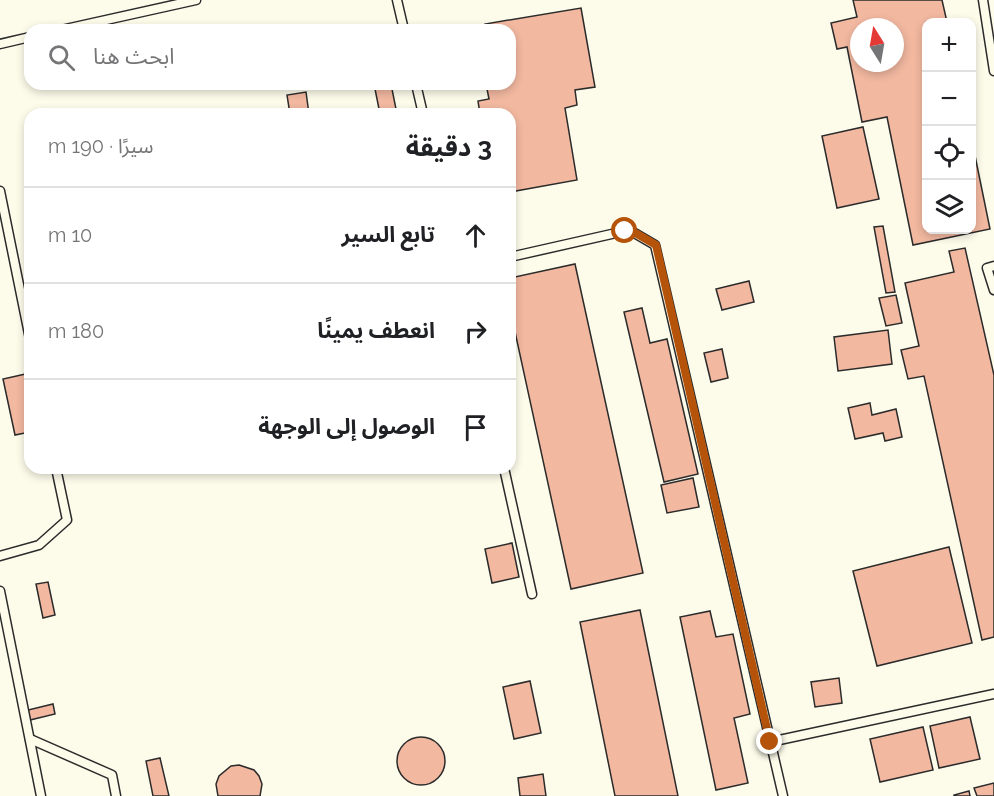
<!DOCTYPE html>
<html lang="ar">
<head>
<meta charset="utf-8">
<style>
  body { margin:0; font-family:Raleway,"Noto Sans Arabic",sans-serif; background:#f2f2f2; color:#202124; direction:rtl }
  .controls { position:absolute; right:18px; top:18px; display:grid; overflow:hidden; border-radius:12px; box-shadow:0 3px 9px #0003 }
  .controls button { width:54px; height:54px; display:grid; place-items:center; padding:0; border:0; border-bottom:2px solid #e0e0e0; background:#fff; color:#202124; font:30px sans-serif }
  .compass { position:absolute; left:850px; top:18px; width:54px; height:54px; border-radius:50%; background:#fff; box-shadow:0 3px 9px #0003; rotate:349deg }
  .stop { position:absolute; width:18px; height:18px; margin:-14px; border:4px solid #b45309; border-radius:50%; background:#fff }
  .stop.end { background:#b45309; border-color:#fff; box-shadow:0 2px 6px #0008 }
  .list { margin:0; padding:0; list-style:none }
  h2 { display:flex; justify-content:space-between; align-items:center; height:78px; margin:0; padding:0 24px; font-size:26px }
  h2 small { font-size:20px; font-weight:400; color:#757577 }
  .list li { display:grid; grid-template-columns:39px 1fr auto; gap:18px; align-items:center; box-sizing:border-box; height:96px; padding:0 24px; border-top:2px solid #e0e0e0 }
  .list b { display:block; font-size:22px; white-space:nowrap }
  .list em { font-size:20px; font-style:normal; color:#757577 }
  .icon { flex:none; width:33px; height:33px; fill:none; stroke:currentColor; stroke-width:2; stroke-linecap:round; stroke-linejoin:round }
  .map { position:relative; flex:none; width:994px; height:796px; overflow:hidden; direction:ltr }
  .search { position:absolute; background:#fff; box-shadow:0 3px 9px #0003; left:24px; top:24px; width:492px; height:66px; display:flex; align-items:center; gap:15px; box-sizing:border-box; padding:0 21px; border-radius:18px; color:#757577; font-size:22px }
  .panel { position:absolute; background:#fff; box-shadow:0 3px 9px #0003; left:24px; top:108px; width:492px; height:366px; border-radius:18px; direction:rtl }
  .map>svg:first-child { display:block }
  .building { fill:#f2b8a0; stroke:#2b2b2b; stroke-width:1.5; fill-rule:evenodd }
  .lines { fill:none; stroke-linecap:round; stroke-linejoin:round }
  .lane-casing { stroke:#2b2b2b; stroke-width:11 }
  .lane { stroke:#fdfbea; stroke-width:8 }
  .route { stroke:#b45309; stroke-width:8 }
</style>
</head>
<body>
<div class="map">
<svg width="994" height="796" viewBox="0 0 994 796">
  <rect width="100%" height="100%" fill="#fdfbea"/>
  <g class="building">
    <path d="M853,0H942L947,22H926V230H972V141L990,229L913,245L887,117L862,122L847,47L837,49L831,23L857,17ZM859,27H895V63H859Z"/>
    <polygon points="581,8 595,87 575,90 577,105 565,108 577,180 510,192 510,114 480,114 478,101 489,99 486,84 510,84 510,30 486,30 485,24"/>
    <polygon points="374,84 391,84 397,114 380,114"/>
    <polygon points="306,92 309,114 290,114 287,95"/>
    <polygon points="863,127 879,199 837,208 822,136"/>
    <polygon points="883,226 895,292 886,293 874,227"/>
    <polygon points="965,248 994,375 994,637 982,640 924,376 908,379 901,350 919,346 905,283 954,272 949,251"/>
    <polygon points="575,264 643,573 571,589 510,309 510,278"/>
    <polygon points="749,281 754,302 722,310 716,289"/>
    <polygon points="896,295 902,323 886,326 879,298"/>
    <polygon points="642,308 650,343 667,339 698,474 664,482 624,312"/>
    <polygon points="888,330 892,364 838,371 834,337"/>
    <polygon points="722,349 728,378 711,382 704,353"/>
    <polygon points="30,373 30,432 15,435 3,379"/>
    <polygon points="870,403 872,415 896,409 902,437 885,441 883,433 855,439 848,408"/>
    <polygon points="693,478 699,507 667,513 661,485"/>
    <polygon points="512,543 519,577 492,583 485,549"/>
    <polygon points="949,547 972,643 877,666 853,571"/>
    <polygon points="48,582 55,615 43,618 36,584"/>
    <polygon points="640,610 678,796 615,796 580,622"/>
    <polygon points="710,611 716,637 733,634 750,714 734,718 748,783 716,790 680,617"/>
    <polygon points="839,678 842,703 815,707 811,682"/>
    <polygon points="530,681 541,733 514,739 503,687"/>
    <polygon points="53,704 55,714 30,720 28,710"/>
    <polygon points="970,717 980,759 939,768 930,726"/>
    <polygon points="923,727 933,770 880,782 870,739"/>
    <circle cx="421" cy="761" r="24"/>
    <polygon points="160,758 169,796 153,796 146,761"/>
    <polygon points="239,765 254,770 259,776 262,784 260,796 218,796 216,784 219,776 231,766"/>
    <polygon points="543,774 546,796 520,796 518,778"/>
    <polygon points="994,783 994,796 977,796 974,788"/>
    <polygon points="969,791 970,796 954,796 954,795"/>
  </g>
  <g class="lines">
    <g class="lane-casing">
      <g id="lane">
        <polyline points="397,0 404,30"/>
        <polyline points="983,0 994,71"/>
        <polyline points="61,30 196,0"/>
        <polyline points="0,44 30,37"/>
        <polyline points="416,84 423,114"/>
        <polyline points="0,191 30,339"/>
        <polyline points="510,257 625,231 631,231 655,245 783,796"/>
        <polyline points="994,266 987,268 994,290"/>
        <polyline points="504,468 532,594"/>
        <polyline points="0,556 39,545 67,520 56,468"/>
        <polyline points="0,591 41,796"/>
        <polyline points="30,739 112,775 116,796"/>
        <polyline points="770,742 994,694"/>
      </g>
    </g>
    <use href="#lane" class="lane"/>
  </g>
  <g class="lines">
    <polyline class="route" points="625,231 632,231 656,245 770,742"/>
  </g>
</svg>
<div class="controls">
<button>+</button>
<button>−</button>
<button><svg class="icon" aria-label="locate" viewBox="0 0 24 24"><circle cx="12" cy="12" r="6"/><path d="M12 2v4M12 18v4M2 12h4M18 12h4"/></svg></button>
<button><svg class="icon" aria-label="layers" viewBox="0 0 24 24"><path d="M12 4l9 5-9 5-9-5zM3 14l9 5 9-5"/></svg></button>
</div>
<svg class="compass" viewBox="-18 -18 36 36"><path d="M0-13l5 13h-10z" fill="#e53935"/><path d="M0 13l5-13h-10z" fill="#757577"/></svg>
<div class="stop" style="left:625px;top:231px"></div>
<div class="stop end" style="left:770px;top:742px"></div>
<div class="search"><svg class="icon" aria-label="search" viewBox="0 0 24 24"><circle cx="10" cy="10" r="6"/><path d="M15 15l6 6"/></svg>ابحث هنا</div>
<section class="panel">
<h2>3 دقيقة<small>سيرًا · 190 m</small></h2>
<ul class="list">
<li><svg class="icon" aria-label="ahead" viewBox="0 0 24 24"><path d="M12 20V5M6 11l6-6 6 6"/></svg><div><b>تابع السير</b></div><em>10 m</em></li>
<li><svg class="icon" aria-label="right" viewBox="0 0 24 24"><path d="M7 20v-9h11M14 6l5 5-5 5"/></svg><div><b>انعطف يمينًا</b></div><em>180 m</em></li>
<li><svg class="icon" aria-label="arrive" viewBox="0 0 24 24"><path d="M6 21V4h12l-3 4 3 4H6"/></svg><div><b>الوصول إلى الوجهة</b></div></li>
</ul>
</section>
</div>
</body>
</html>
